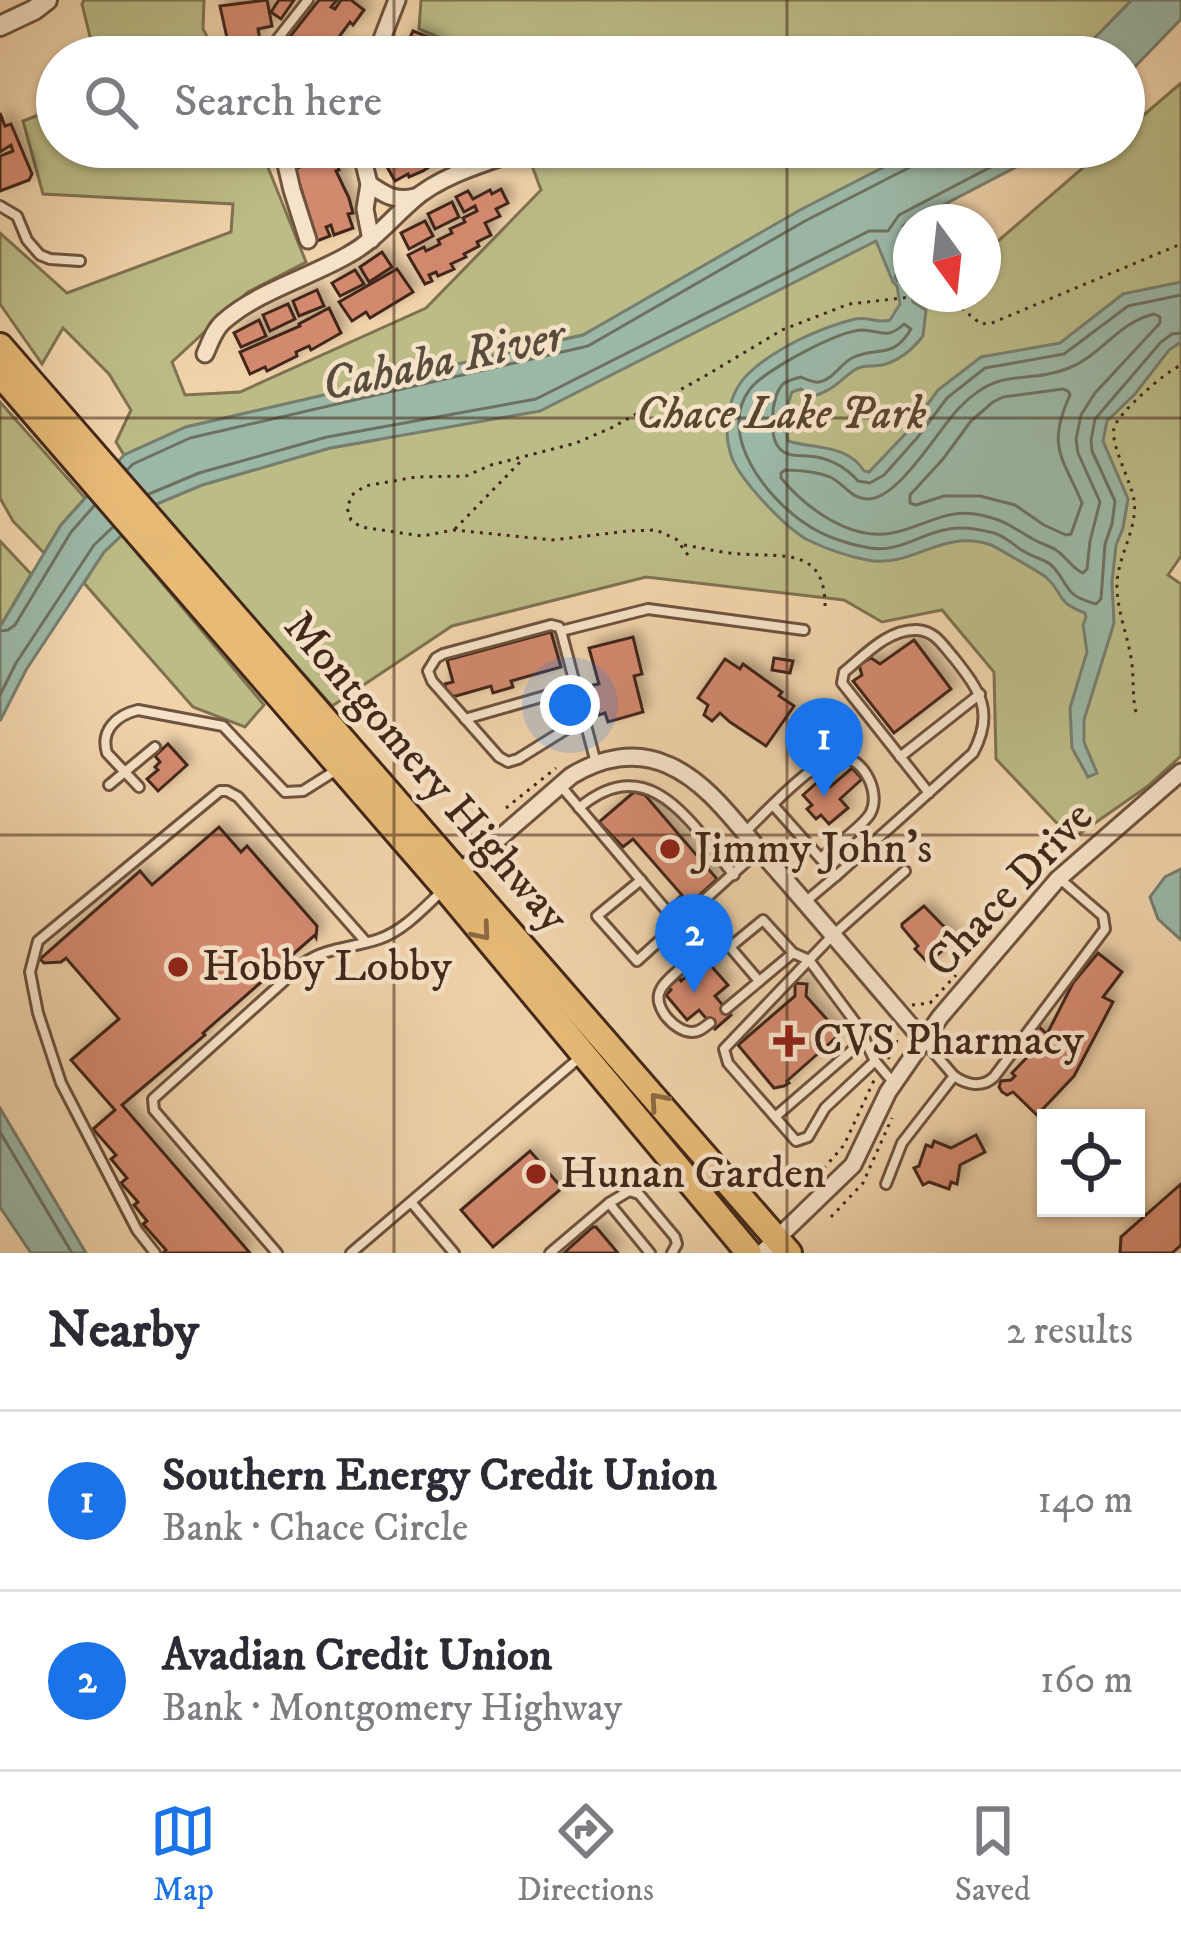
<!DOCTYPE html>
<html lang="en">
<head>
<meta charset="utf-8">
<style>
  body { margin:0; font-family:"IM FELL DW Pica",serif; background:#f7f7f7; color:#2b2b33 }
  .controls { position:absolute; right:36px; bottom:36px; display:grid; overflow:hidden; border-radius:0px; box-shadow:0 3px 9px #0004 }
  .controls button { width:108px; height:108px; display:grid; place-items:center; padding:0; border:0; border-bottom:3px solid #e1e1e2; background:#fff; color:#2b2b33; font:60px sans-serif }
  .compass { position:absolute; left:893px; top:204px; width:108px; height:108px; border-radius:50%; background:#fff; box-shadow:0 3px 9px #0004; rotate:165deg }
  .you { position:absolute; left:570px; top:705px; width:42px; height:42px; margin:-30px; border:9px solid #fff; border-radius:50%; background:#1a73e8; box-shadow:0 0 0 18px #1a73e833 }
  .badge { display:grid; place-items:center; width:78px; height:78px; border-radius:50%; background:#1a73e8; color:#fff; font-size:39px; font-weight:700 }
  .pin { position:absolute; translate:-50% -99px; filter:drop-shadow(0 3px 6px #0008) }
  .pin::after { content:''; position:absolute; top:63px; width:42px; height:36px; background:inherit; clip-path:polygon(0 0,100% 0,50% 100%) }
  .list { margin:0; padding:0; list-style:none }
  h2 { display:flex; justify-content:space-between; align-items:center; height:156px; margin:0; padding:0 48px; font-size:51px }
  h2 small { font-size:39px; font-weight:400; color:#7c7c81 }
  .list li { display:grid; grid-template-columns:78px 1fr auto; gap:36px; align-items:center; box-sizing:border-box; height:180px; padding:0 48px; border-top:3px solid #e1e1e2 }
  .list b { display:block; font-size:45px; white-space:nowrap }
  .list p { margin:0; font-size:39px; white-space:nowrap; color:#7c7c81 }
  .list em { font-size:39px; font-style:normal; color:#7c7c81 }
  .icon { flex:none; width:66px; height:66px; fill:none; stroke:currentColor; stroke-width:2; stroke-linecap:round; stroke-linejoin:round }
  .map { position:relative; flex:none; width:1181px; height:1253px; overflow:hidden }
  .search { position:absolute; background:#fff; box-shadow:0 3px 9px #0004; left:36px; right:36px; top:36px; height:132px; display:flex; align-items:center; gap:30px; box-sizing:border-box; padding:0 42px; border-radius:66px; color:#7c7c81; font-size:45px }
  .sheet { height:516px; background:#fff }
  nav { display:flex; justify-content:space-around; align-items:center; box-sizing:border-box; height:168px; border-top:3px solid #e1e1e2; background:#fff; font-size:33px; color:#7c7c81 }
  nav a { display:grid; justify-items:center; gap:6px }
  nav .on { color:#1a73e8 }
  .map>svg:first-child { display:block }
  .green { fill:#bcbc87; stroke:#7f7250; stroke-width:3 }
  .water { fill:#9bb8a7; stroke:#777e6f; stroke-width:3 }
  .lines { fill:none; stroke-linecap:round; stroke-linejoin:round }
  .shore { stroke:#6e7060; stroke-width:3 }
  .building { fill:#d3896e; stroke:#42281a; stroke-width:3; filter:url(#shadow) }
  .service-casing { stroke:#6e533e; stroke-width:14 }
  .minor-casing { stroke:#6e533e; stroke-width:21 }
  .tertiary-casing { stroke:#6e533e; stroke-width:24 }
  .primary-casing { stroke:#42281a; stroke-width:30 }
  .path { stroke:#42281a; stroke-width:3; stroke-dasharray:3 6; stroke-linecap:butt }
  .service { stroke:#f6e2c8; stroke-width:8 }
  .minor { stroke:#f6e2c8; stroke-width:15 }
  .tertiary { stroke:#f6e2c8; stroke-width:18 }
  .primary { stroke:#e8ba76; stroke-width:24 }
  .oneway { stroke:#8d6a43 }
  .grid { fill:none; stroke:#42281a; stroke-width:3; stroke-opacity:0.55 }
  .poi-dot { fill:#8f2418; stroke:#f6e2c8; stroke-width:4.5 }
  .labels { text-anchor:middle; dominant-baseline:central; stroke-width:9; stroke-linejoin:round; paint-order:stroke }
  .park-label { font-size:45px; font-style:italic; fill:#5a4630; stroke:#f6e2c8 }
  .street-label { font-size:45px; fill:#42281a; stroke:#f6e2c8 }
  .poi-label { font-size:45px; fill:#42281a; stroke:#f6e2c8; text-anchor:start }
  .water-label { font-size:48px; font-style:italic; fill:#584c3d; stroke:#f6e2c8 }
</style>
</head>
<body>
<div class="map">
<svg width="1181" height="1253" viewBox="0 0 1181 1253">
  <defs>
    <filter id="shadow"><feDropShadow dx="6" dy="-6" stdDeviation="6" flood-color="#0004"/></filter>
  </defs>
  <rect width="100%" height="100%" fill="#f1d3ab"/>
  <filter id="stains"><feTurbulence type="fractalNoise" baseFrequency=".00167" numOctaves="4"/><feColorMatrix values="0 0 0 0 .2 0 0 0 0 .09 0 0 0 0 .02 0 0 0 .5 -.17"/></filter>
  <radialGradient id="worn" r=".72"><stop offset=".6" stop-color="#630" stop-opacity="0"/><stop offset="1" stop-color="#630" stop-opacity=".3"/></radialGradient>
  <g class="green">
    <polygon points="84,0 204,0 203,29 218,57 95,57 82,4"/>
    <polygon points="421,0 1132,0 1076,57 485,57 419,29"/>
    <polygon points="1181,83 1181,556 1168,575 1181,584 1181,756 1148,786 1072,839 996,759 994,672 942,610 882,622 844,600 646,577 452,626 332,706 154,505 202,485 330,448 376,440 584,354 639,304 583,335 186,427 124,455 116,442 131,410 109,374 63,328 42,364 0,304 0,233 67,293 231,232 233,204 43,194 23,121 57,108 57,147 268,147 263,155 306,262 248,292 172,362 185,395 240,392 426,308 541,190 525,147 923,147 898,160 923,222 911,222 911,294 983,294 983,254 1107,147 1124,147 1124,132"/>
    <polygon points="0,402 85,498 61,525 44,553 13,521 0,498"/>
    <polygon points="122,535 264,705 245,727 193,707 84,583 104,552"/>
    <polygon points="0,541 31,574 0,627"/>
  </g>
  <g class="water">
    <polygon points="1132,0 1181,0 1181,19 1124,78 1124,57 1076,57"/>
    <path d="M923,147H1048L1039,155L903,226L910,253L899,266L895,278L897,281L909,280L913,302L926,310L923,336C913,349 899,361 882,365C872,367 862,364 853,371C837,383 832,391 811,397L801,389L792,392L785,413L788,441C813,449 848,444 864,471L869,472L908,431L938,390L981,357L1060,343L1123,294L1181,282V342L1169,350L1135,394L1107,421L1103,441L1128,499L1123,528L1116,545L1112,582L1114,623L1084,720V742L1097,773L1088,777L1072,748L1070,708L1087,652L1083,625L1086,617L1085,613C1054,601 1066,596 1046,577C1042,574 996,547 991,545C941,528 913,569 867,560C847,556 824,548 806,539C784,526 742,482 732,458C722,430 727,394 749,373C776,348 819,328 855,319C868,316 878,324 890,320L900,304L897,286L893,282L876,241L540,411L330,448L202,485L154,505L104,552L26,670L0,721V627L61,525L124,455L186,427L583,335L800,210Z"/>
    <polygon points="1181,869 1181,940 1158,919 1150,897 1165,877"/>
    <polygon points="0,1108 86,1253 31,1253 0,1207"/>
  </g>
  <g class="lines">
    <g class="shore">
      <path d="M1181,295L1128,306L1064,354L985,368L947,398L917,438L884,475L870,483L858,481C846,467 828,457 808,456C798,455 788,457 780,449C768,437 771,396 783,384C788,380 794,379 801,377C805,379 815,383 819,382C833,380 840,364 852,358C877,346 893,360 911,329L904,324C887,340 882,331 863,330C839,330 765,370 750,389C715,436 770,502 809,526C826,537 850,545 870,548C899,553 921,533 949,529C964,526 979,529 994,533C1007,537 1014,546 1025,552C1033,557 1043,559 1050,564C1060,572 1064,585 1072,593C1078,599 1089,602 1096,604L1101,599L1105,544L1112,524L1115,501L1092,451L1091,440L1095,419L1161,342L1172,334L1181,333"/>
      <path d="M1154,314L1160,317V323L1095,393L1081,415L1076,439L1078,453L1100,502L1090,541L1087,569L1083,573C1072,569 1067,557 1056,550C1048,545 1039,543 1031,538C1012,527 1004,520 981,515C947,507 924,527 892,533C850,541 806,508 781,478V473L785,470C801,471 815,471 830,477C845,484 850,499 869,499C900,497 938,430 959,408C1001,364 1024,386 1069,368C1102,355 1117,323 1154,314Z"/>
      <path d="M1063,389L1068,391L1070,395C1046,448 1063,457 1082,503L1071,534L1066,535L1044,525L1015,505L980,496H944L916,505L910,503V495L943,459L971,421L993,402L1003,397Z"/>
      <polyline points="127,470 133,464 190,438 588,346 805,221 918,163 924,157 925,147"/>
      <polyline points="149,494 199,473 327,437 536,399 869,231 888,231 899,215 1029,147"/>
      <polyline points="0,631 8,630 15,625 71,532 94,506"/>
      <polyline points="0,695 16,663 94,545 113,527"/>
      <polyline points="0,1132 72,1253"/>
    </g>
  </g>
  <g class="building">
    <polygon points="267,0 272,26 258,29 260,40 229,47 220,6"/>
    <polygon points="279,0 294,0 281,19 271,12"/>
    <polygon points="319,0 337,0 331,7 335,9 341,0 351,0 364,10 353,25 350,22 324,57 274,57"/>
    <polygon points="413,31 439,41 434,55 440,57 430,57 427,53 425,57 401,57"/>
    <polygon points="0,113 5,126 11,124 32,174 29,180 0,191 0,156 13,151 11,145 0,152"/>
    <polygon points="293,147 308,149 335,147 338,155 335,156 339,170 336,171 349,198 353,213 348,214 353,228 334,235 331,225 326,227 330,236 317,241 295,169 300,167"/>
    <polygon points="405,147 445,147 449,154 423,171 409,177 408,174 395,181 381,156 394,149 396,152"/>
    <polygon points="501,189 508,203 496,209 500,216 485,223 491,235 477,242 479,246 464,254 466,257 451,264 454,269 438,276 436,272 429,275 432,281 425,284 408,255 424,247 426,251 440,244 438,240 452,233 450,229 465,222 463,218 477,211 475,206 464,212 456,197 468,191 473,199 490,190 492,194"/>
    <polygon points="452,202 459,217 435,229 428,214"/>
    <polygon points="425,221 433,236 409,249 401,233"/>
    <polygon points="382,252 392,267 369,282 360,267"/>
    <polygon points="397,269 413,292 370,318 366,312 352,321 339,302"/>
    <polygon points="355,270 364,284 340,296 332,283"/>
    <polygon points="317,290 324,306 299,316 293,301"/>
    <polygon points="288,304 295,319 270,331 263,315"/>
    <polygon points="329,308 341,333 311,350 309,346 296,352 297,356 267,371 265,367 250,374 240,352 300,326 299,324"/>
    <polygon points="259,320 266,336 241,347 234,333"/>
    <polygon points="551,632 561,667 511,681 513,687 493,693 491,686 456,696 451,696 446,691 445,684 453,682 447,660"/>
    <polygon points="633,637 642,674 634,676 643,712 608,722 605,713 599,715 594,694 593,685 599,684 589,648"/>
    <polygon points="914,640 951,689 894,733 853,681 862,675 859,665 871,658 880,664"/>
    <polygon points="774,658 793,661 790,673 772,670"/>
    <polygon points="725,659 740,669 743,664 782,692 779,696 794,706 766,746 730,722 720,713 712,721 704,715 708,705 698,698"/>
    <polygon points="168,744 187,765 158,791 147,779 158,770 155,767 160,762 155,756"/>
    <polygon points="852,768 862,779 840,799 848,808 829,824 821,815 816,819 807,809 812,805 803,795 822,778 830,787"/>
    <polygon points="634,792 645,795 717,879 682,911 674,902 682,895 633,839 623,847 599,822"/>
    <polygon points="219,827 241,852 247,846 317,926 316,937 315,935 203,1033 205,1035 122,1105 250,1253 163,1253 166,1250 143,1224 147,1221 134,1205 138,1202 121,1183 127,1178 111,1159 116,1155 93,1129 115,1110 71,1060 119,1019 66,958 61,962 44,963 40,959 140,871 152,885"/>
    <polygon points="924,906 956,939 928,963 915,949 918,946 902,927 902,924"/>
    <polygon points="1098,953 1122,972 1103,997 1113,1002 1074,1076 1037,1115 1013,1092 1007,1095 1002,1092 999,1087 1001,1081 1011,1080 1015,1076 1012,1073 1040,1044 1029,1035 1037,1025 1047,1034 1073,983"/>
    <polygon points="706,960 728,985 715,996 731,1015 715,1029 699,1010 687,1020 666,995 671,990 668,987 679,978 681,981"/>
    <polygon points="795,983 807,984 806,996 840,1034 787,1081 789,1083 784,1086 774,1088 738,1045 795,996"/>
    <polygon points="976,1135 985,1152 960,1165 957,1184 951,1182 949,1189 929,1182 923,1185 914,1168 919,1166 926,1145 932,1147 934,1141 951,1148"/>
    <polygon points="530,1151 562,1188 493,1247 461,1210"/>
    <polygon points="1181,1184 1181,1245 1172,1253 1120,1253 1121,1237"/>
    <polygon points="593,1227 596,1227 618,1253 564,1253"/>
  </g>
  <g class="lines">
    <g class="service-casing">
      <g id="service">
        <polyline points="260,57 268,51 308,0"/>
        <polyline points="0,206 17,216 27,240 40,255 50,259 80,261"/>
        <polyline points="561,631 596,763"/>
        <polyline points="584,718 518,759 508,762 499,757 432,681 428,671 436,658 443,654 551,625 559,627 561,631 648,609 804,630"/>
        <polyline points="465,719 576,687"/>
        <polyline points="900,757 980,694"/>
        <polyline points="109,785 155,747"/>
        <polyline points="560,785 678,924"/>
        <path d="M139,787L107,753C100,730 117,715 138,710L223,726L285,792L303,791L338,769"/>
        <polyline points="773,805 836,876 805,902"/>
        <path d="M579,808C650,748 692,825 734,875"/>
        <path d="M746,831C766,812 806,768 831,759C860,748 883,792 870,814C861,828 834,846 821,858"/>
        <path d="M836,876L973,753C995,712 980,691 954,658C943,646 936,631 917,630C888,629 865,655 844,672L842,683L929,793"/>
        <polyline points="641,880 597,916 637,961 758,851"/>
        <polyline points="730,947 759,981"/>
        <polyline points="726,1009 793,953"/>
        <path d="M710,1023C704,1027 700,1032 692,1032C675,1032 651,1006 661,989C668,976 695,958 706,948L714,945L730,947L763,920L793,953L809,960L858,1026L875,1061L893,1082"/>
        <polyline points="875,1061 825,1108 808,1137 796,1141 728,1063 724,1049 833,935 905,871"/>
        <path d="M954,1076C967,1085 982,1088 994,1077L1105,929L1103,916L1059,878"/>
        <polyline points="775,1117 865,1039"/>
        <polyline points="886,1184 902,1143 954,1076 924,1041"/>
        <polyline points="411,1202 454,1253"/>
        <polyline points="609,1203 650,1253"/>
        <polyline points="155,1253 137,1230 61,1083 38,1013 30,972 38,941 220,791 227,791 238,797 366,942"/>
        <path d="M277,1253L154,1110L153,1099L304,963C327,947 353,948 379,939C403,931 423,909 441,892"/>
        <polyline points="351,1253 578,1059"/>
        <polyline points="550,1253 609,1203 629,1191 639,1194 675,1237 677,1244 672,1253"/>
      </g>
    </g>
    <g class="minor-casing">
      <g id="minor">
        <polyline points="375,57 397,0"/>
        <polyline points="282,147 292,190 308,240"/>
        <polyline points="360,147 369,184 365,209 371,240"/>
        <path d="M369,184C385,195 396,202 415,197"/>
        <path d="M205,354C210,343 214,330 223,322C258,291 308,278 348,255C374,241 390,220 412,201C436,179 475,166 505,156"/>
        <path d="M459,873L571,776C600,758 635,750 668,765C706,781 734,821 761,852C816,914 869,978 923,1040"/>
        <polyline points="762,1253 853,1165 888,1092 940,1017 1057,880 1181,772"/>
      </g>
    </g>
    <g class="tertiary-casing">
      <polyline id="tertiary" points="0,26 34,10 47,0"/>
    </g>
    <g class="primary-casing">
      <g id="primary">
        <polyline points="0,346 789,1253"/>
        <polyline points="0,374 445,888 749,1253"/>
      </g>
    </g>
    <g class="path">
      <polyline points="455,529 524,458"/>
      <path d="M684,545C703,548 722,553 740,554C787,557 827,548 825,611"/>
      <polyline points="688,555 676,539 656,530 628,531 553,540 454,530 422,536 361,527 351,520 347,508 352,495 365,486 416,477 466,476 491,465 576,443 611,428 705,376 782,330 849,304 938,294 950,299 981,324 992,323 1181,244"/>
      <path d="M1136,712C1132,697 1134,681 1132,665C1129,637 1116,611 1117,582C1119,554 1138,527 1134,500C1131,481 1110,444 1114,428C1118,413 1165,372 1181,365"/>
      <polyline points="506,808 556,768"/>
      <polyline points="912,1005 930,1003 956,975"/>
      <polyline points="888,1059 896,1044 898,1034"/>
      <polyline points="806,1189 844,1145 876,1076"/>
      <polyline points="831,1217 863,1183 892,1118"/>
    </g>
    <use href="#service" class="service"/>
    <use href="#minor" class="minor"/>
    <use href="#tertiary" class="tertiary"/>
    <use href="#primary" class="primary"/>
  </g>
  <defs><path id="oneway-chevron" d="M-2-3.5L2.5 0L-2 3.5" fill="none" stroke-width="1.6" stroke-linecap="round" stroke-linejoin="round" transform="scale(3)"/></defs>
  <g class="oneway">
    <use href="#oneway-chevron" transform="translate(482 932) rotate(50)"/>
    <use href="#oneway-chevron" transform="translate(658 1101) rotate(-131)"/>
  </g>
  <path class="grid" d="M394,0V57M787,0V57M394,147V1253M787,147V1253M0,418H1181M0,835H1181"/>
  <g class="poi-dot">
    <circle cx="670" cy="849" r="12"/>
    <circle cx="178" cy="967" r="12"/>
    <path d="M783 1023h12v12h12v12h-12v12h-12v-12h-12v-12h12z"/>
    <circle cx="536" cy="1174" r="12"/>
  </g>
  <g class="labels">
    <g class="park-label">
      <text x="781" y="415">Chace Lake Park</text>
    </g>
    <g class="street-label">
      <text transform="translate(426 772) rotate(49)">Montgomery Highway</text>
      <text transform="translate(1010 890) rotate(-47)">Chace Drive</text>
    </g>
    <g class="poi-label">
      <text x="694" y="849">Jimmy John's</text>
      <text x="202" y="967">Hobby Lobby</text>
      <text x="813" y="1041">CVS Pharmacy</text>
      <text x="560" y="1174">Hunan Garden</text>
    </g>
    <g class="water-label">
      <text transform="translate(443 361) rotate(-12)">Cahaba River</text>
    </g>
  </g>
  <rect width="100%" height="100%" filter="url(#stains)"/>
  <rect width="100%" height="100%" fill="url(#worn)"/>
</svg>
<div class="controls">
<button><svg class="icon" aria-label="locate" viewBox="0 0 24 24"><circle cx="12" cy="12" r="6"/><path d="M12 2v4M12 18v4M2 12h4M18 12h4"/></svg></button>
</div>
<svg class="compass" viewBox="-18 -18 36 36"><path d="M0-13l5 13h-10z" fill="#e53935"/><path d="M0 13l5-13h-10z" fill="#7c7c81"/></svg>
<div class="you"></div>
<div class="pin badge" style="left:824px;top:797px">1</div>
<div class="pin badge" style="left:694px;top:993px">2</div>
<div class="search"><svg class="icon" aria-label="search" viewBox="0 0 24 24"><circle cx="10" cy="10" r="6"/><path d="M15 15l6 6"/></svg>Search here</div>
</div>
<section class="sheet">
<h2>Nearby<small>2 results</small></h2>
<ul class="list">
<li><span class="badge">1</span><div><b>Southern Energy Credit Union</b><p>Bank · Chace Circle</p></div><em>140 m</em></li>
<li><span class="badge">2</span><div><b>Avadian Credit Union</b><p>Bank · Montgomery Highway</p></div><em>160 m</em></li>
</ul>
</section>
<nav>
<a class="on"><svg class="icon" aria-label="map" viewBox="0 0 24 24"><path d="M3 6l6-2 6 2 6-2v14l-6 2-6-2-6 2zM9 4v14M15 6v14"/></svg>Map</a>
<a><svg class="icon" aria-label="directions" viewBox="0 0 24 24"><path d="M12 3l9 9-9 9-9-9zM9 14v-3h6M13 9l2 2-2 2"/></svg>Directions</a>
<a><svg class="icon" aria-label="saved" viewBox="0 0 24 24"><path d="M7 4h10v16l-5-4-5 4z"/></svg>Saved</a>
</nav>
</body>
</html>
